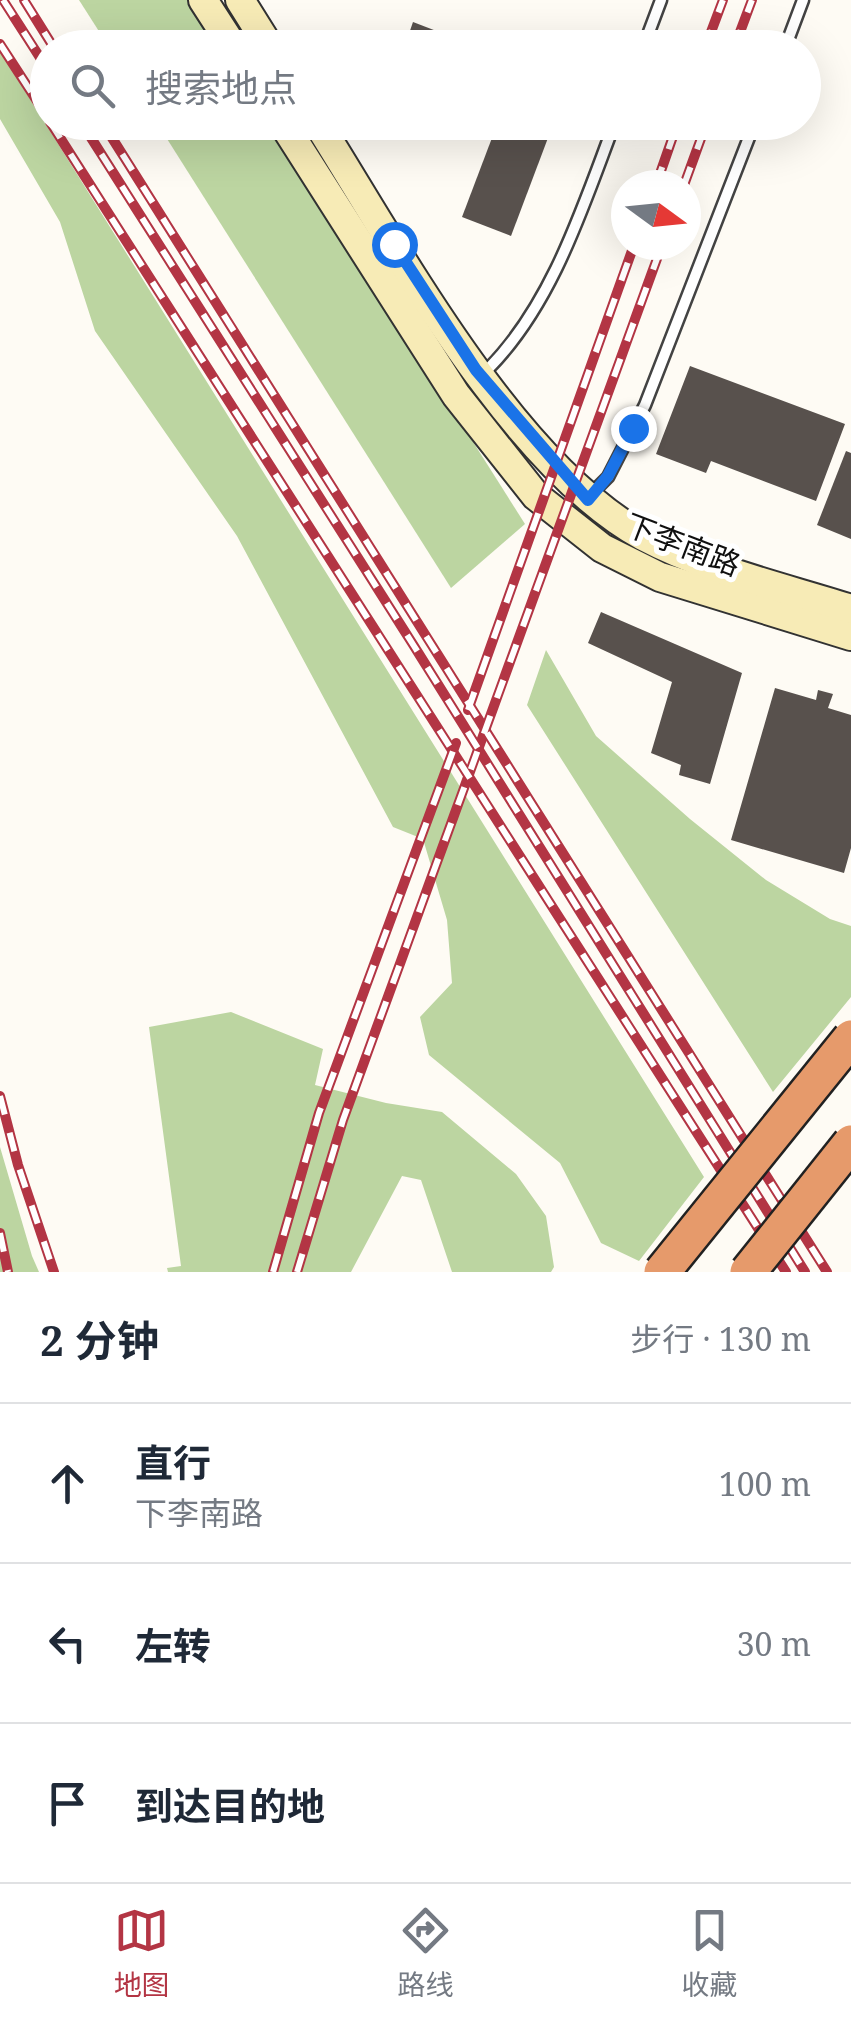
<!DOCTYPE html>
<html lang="zh">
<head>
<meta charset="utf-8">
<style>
  body { margin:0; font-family:"Noto Serif","Noto Sans SC",serif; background:#f6f6f7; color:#1f2937 }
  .compass { position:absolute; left:611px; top:170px; width:90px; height:90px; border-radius:50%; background:#fff; box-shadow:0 10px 40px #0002; rotate:105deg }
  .stop { position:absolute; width:30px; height:30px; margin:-22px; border:8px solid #1a73e8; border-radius:50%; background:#fff }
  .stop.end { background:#1a73e8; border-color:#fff; box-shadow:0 2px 10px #0008 }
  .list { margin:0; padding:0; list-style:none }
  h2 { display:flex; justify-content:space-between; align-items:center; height:130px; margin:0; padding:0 40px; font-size:42px }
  h2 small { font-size:32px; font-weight:400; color:#747a83 }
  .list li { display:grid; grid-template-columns:65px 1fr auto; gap:30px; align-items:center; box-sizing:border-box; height:160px; padding:0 40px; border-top:2px solid #e0e1e3 }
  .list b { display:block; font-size:38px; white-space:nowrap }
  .list p { margin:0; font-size:32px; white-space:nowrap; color:#747a83 }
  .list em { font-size:32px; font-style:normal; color:#747a83 }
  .icon { flex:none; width:55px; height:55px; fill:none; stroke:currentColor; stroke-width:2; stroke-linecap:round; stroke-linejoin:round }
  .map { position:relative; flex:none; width:851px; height:1272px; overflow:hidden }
  .search { position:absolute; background:#fff; box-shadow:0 10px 40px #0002; left:30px; right:30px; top:30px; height:110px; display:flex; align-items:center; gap:25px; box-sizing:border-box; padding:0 35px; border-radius:55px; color:#747a83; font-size:38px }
  .sheet { height:610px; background:#fff }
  nav { display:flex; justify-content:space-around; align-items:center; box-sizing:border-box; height:140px; border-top:2px solid #e0e1e3; background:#fff; font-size:28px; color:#747a83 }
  nav a { display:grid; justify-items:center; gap:5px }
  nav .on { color:#b33544 }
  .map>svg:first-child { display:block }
  .forest { fill:#bcd5a1 }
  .building { fill:#58514d }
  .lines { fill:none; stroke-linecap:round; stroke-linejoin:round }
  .lane-casing { stroke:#434343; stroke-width:15 }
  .secondary-casing { stroke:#323232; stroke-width:32 }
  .lane { stroke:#fff; stroke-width:10 }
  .secondary { stroke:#f7ebb6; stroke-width:28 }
  .rail-casing { stroke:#b33544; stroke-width:10 }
  .rail { stroke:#fff; stroke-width:6; stroke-dasharray:19; stroke-linecap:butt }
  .highway-bridge-casing { stroke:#212121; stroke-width:40; stroke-linecap:butt }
  .highway-bridge { stroke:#e69a6b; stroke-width:35 }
  .route { stroke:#1a73e8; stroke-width:12 }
  .labels { text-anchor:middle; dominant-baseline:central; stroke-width:10; stroke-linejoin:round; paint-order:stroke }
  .street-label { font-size:30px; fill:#101010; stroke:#fff }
</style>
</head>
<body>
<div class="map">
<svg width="851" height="1272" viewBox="0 0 851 1272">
  <rect width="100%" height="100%" fill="#fefbf4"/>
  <g class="forest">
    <polygon points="79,0 194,0 224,47 109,47"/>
    <polygon points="0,51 704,1177 639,1261 601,1243 560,1163 429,1055 420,1017 452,983 447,920 423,839 393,827 237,536 95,331 60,222 0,119"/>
    <polygon points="157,123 271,123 525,524 451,588"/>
    <polygon points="546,650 596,736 690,819 766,880 830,919 851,926 851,997 773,1092 527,705"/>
    <polygon points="231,1012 323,1049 315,1085 386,1103 442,1112 516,1174 546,1216 554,1267 551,1272 452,1272 421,1180 402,1176 351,1272 168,1272 167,1268 181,1266 149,1027"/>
    <polygon points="0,1147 32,1256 39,1272 0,1272"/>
  </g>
  <g class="building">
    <polygon points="413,22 478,47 478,48 404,48"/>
    <polygon points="446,122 492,122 486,138"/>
    <polygon points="498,122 554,122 511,236 462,217"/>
    <polygon points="690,366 845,424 816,501 711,461 706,473 656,454"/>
    <polygon points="846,451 851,453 851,539 817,525"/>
    <polygon points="601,612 742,673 710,784 679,775 681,765 651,753 672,682 588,643"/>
    <polygon points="775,688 816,700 818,690 833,694 828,708 851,715 851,848 844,873 731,840"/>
  </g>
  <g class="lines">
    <g class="lane-casing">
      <g id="lane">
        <polyline points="643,48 661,0"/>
        <polyline points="785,48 803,0"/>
        <path d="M485,379L489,368C553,303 583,206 615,122"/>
        <polyline points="598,487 608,477 645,405 755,122"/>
      </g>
    </g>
    <g class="secondary-casing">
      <g id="secondary">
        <polyline points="203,0 234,48"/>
        <polyline points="240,0 270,48"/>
        <polyline points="282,122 456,395 536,496 602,548 660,577 851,636"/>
        <path d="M317,122C397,249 512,464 643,536C707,570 782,587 851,609"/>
      </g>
    </g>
    <use href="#lane" class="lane"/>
    <use href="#secondary" class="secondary"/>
    <g class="rail-casing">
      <g id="rail">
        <polyline points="3,0 48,70"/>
        <polyline points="24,0 54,48"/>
        <polyline points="0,44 48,118"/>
        <polyline points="705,48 723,0"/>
        <polyline points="734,48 752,0"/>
        <polyline points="50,122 786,1272"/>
        <polyline points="81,122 414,646 805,1272"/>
        <polyline points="102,122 827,1272"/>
        <polyline points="656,185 678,122"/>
        <polyline points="684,185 707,122"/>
        <polyline points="468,710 634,245"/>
        <polyline points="0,1096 18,1165 54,1272"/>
        <polyline points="0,1233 8,1272"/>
        <polyline points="273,1272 319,1113 456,743"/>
        <polyline points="297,1272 343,1120 662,245"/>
      </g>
    </g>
    <use href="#rail" class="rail"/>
    <g class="highway-bridge-casing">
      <g id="highway-bridge">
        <polyline points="662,1272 851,1038"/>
        <polyline points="748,1272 851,1143"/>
      </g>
    </g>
    <use href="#highway-bridge" class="highway-bridge"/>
  </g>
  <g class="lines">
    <polyline class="route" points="394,244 476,370 588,500 608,476 633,428"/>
  </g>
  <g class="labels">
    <g class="street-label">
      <text transform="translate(683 544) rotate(21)">下李南路</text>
    </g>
  </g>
</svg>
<svg class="compass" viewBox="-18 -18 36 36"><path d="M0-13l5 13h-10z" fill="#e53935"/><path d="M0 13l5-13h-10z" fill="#747a83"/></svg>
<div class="stop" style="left:394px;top:244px"></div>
<div class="stop end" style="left:633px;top:428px"></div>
<div class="search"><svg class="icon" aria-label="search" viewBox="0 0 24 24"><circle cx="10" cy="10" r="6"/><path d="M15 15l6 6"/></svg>搜索地点</div>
</div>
<section class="sheet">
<h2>2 分钟<small>步行 · 130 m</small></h2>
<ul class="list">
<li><svg class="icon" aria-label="ahead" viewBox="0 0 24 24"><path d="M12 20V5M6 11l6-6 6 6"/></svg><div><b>直行</b><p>下李南路</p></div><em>100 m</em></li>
<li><svg class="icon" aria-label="left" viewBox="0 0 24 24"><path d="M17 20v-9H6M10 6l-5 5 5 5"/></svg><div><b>左转</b></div><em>30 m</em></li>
<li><svg class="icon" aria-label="arrive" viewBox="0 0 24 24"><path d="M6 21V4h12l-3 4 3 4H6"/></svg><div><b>到达目的地</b></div></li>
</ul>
</section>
<nav>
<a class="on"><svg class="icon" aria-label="map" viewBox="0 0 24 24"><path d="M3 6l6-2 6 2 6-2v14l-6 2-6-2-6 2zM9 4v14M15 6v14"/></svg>地图</a>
<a><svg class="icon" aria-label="directions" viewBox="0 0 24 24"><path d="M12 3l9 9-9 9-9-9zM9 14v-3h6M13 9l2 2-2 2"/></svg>路线</a>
<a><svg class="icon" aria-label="saved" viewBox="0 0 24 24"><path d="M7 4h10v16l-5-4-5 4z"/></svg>收藏</a>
</nav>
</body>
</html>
